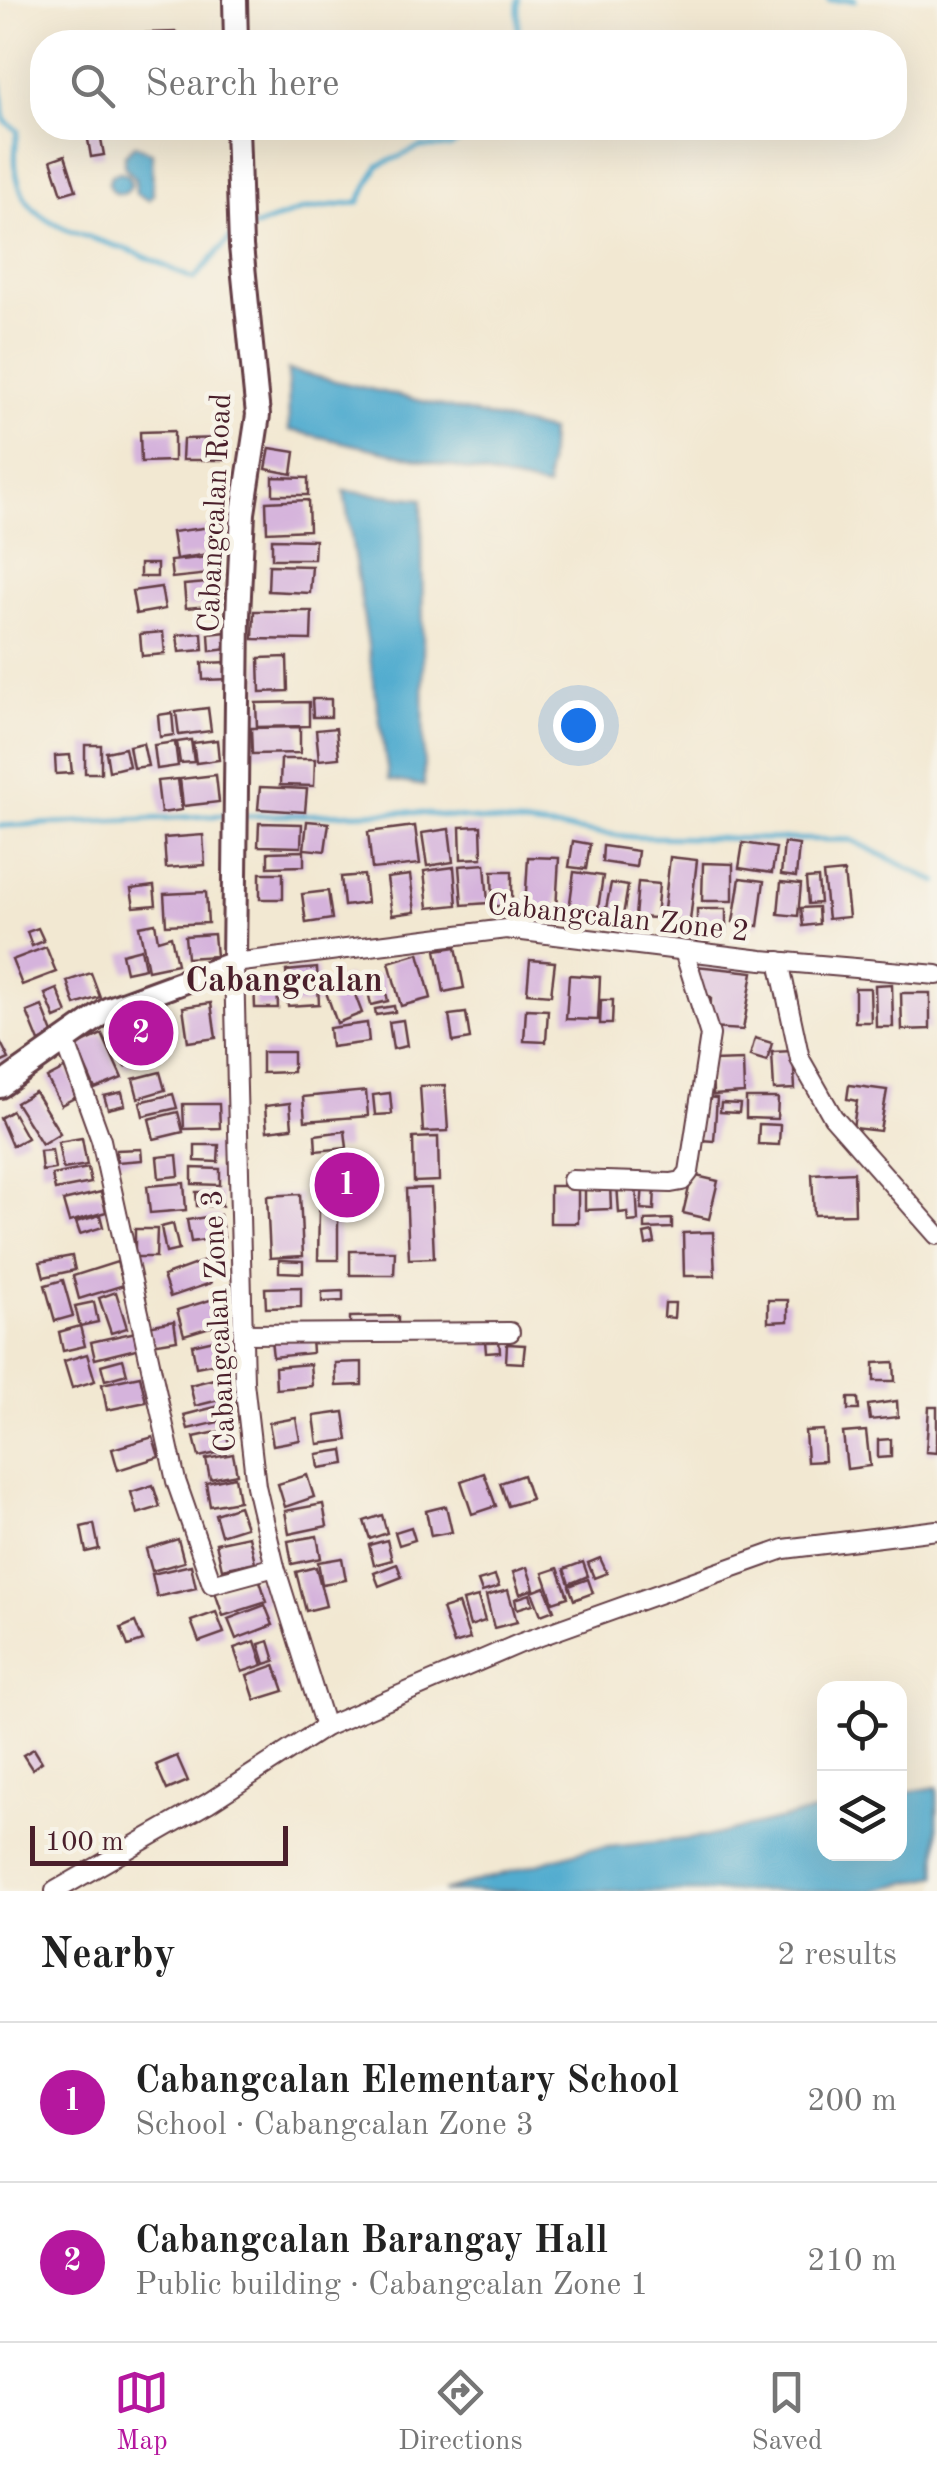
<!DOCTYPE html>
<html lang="en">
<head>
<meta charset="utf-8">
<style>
  body { margin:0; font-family:"Old Standard TT",serif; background:#f2f2f2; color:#222 }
  .controls { position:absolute; right:30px; bottom:30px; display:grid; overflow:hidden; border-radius:20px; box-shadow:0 10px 40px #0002 }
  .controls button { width:90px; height:90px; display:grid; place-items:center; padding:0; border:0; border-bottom:2px solid #e0e0e0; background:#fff; color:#222; font:50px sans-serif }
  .scale { position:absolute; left:30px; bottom:25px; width:258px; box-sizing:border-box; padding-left:10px; border:5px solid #4a1f2b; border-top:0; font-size:28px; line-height:35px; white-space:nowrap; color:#4a1f2b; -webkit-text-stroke:8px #f7f3e8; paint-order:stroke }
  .you { position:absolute; left:578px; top:725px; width:35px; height:35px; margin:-25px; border:8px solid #fff; border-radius:50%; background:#1a73e8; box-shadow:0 0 0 15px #1a73e833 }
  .badge { display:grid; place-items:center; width:65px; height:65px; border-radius:50%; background:#b5179e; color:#fff; font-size:32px; font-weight:700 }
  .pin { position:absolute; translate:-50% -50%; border:5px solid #fff; box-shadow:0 2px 10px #0006 }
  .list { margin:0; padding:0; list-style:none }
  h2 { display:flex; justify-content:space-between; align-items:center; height:130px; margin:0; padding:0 40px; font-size:42px }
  h2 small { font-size:32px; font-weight:400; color:#767676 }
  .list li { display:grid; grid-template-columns:65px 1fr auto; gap:30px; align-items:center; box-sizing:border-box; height:160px; padding:0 40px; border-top:2px solid #e0e0e0 }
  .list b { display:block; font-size:38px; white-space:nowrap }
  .list p { margin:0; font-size:32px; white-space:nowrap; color:#767676 }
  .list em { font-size:32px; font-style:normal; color:#767676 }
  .icon { flex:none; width:55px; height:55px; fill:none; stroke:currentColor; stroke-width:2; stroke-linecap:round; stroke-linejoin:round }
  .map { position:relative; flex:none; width:937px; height:1891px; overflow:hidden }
  .search { position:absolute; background:#fff; box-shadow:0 10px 40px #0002; left:30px; right:30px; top:30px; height:110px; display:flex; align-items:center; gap:25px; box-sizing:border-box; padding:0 35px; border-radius:40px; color:#767676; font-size:38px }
  .sheet { height:450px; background:#fff }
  nav { display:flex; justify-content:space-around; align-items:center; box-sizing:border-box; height:140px; border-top:2px solid #e0e0e0; background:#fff; font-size:28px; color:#767676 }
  nav a { display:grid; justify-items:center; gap:5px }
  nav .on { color:#b5179e }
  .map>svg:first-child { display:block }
  .water { fill:#51accf; stroke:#4e667d; stroke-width:2.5 }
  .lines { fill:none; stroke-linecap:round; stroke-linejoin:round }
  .stream { stroke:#51accf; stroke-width:5 }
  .building { fill:#d5b3dc }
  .street-casing { stroke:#633d44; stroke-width:22 }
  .secondary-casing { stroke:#633d44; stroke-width:28 }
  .street { stroke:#fff; stroke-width:18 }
  .secondary { stroke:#fff; stroke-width:22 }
  .labels { text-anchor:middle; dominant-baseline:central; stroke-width:9; stroke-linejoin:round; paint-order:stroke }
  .street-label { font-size:30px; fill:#4a1f2b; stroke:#f7f3e8 }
  .quarter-label { font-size:35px; font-weight:bold; fill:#4a1f2b; stroke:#f7f3e8 }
</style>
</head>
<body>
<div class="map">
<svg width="937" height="1891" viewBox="0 0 937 1891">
  <rect width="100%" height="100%" fill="#f7f3e8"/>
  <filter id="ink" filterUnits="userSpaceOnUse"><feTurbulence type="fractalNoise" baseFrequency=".01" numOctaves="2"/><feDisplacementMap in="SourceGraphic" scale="20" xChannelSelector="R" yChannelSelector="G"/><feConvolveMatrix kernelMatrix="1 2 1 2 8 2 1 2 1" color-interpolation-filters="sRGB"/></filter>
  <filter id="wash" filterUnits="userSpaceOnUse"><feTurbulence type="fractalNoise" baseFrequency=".0048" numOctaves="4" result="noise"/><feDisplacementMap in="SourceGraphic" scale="40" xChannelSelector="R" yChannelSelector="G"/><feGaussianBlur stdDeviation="2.25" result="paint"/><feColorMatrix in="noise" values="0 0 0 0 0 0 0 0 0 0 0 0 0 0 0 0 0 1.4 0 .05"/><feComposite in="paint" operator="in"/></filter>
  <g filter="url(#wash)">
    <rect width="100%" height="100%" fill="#f2e8d2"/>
    <g class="water">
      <polygon points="135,145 152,153 153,195 149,200 136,194 135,178 124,166 124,156"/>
      <circle cx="120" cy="183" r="11"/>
      <polygon points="288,370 550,431 547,488 289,430"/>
      <polygon points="344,491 422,499 424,786 389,780"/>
      <polygon points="937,1787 937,1876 871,1891 443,1891 589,1849 706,1837 824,1809 824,1854 900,1854 900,1793"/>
    </g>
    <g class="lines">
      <g class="stream">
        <polyline points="829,0 855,0"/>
        <polyline points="512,42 518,37 518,0"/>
        <path d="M0,80L5,121L18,131C0,226 70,228 136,253C156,261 175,271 194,279L233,235"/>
        <polyline points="248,229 302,210 359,202 378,166 421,147 450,147 479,128"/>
        <polyline points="246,816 409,812 633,837 851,840 937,882"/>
        <polyline points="0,826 229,815"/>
      </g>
    </g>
    <g id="blocks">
      <g class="building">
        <polygon points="176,32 176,42 147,42 146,33"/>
        <polygon points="86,128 99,128 104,155 91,157"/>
        <polygon points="65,155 76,190 62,194 51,160"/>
        <polygon points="174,431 174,461 141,462 140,432"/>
        <polygon points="227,438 227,460 182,460 183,439"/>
        <polygon points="270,448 295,452 292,474 266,469"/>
        <polygon points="273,477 308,478 308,495 273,495"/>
        <polygon points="308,500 309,530 267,532 266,502"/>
        <polygon points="211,527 215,553 176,559 172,532"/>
        <polygon points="272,539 315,540 314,559 272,559"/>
        <polygon points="209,557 210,574 172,578 170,561"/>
        <rect x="140" y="564" width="17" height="13"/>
        <polygon points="269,565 312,566 310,593 268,591"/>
        <polygon points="207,583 209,606 186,608 184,585"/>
        <polygon points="161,587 165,609 136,614 132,591"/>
        <polygon points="254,611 312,611 311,640 253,639"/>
        <polygon points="163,632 165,654 142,656 140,634"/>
        <polygon points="227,632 229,649 210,651 209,634"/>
        <polygon points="202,633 203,650 179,652 177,635"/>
        <polygon points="287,657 288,691 260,692 259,658"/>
        <polygon points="232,662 232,679 203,680 202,663"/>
        <polygon points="312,699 331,699 331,717 313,717"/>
        <polygon points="309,702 309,726 257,727 256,703"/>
        <polygon points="208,708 211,731 179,735 176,712"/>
        <polygon points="172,713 174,735 160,737 158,715"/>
        <polygon points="300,727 300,753 252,754 251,728"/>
        <polygon points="336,728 339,758 319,760 316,730"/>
        <polygon points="191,740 194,762 180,763 177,742"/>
        <polygon points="217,740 219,760 196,763 193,743"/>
        <polygon points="175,742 178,766 157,769 154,745"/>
        <polygon points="143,743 148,766 133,768 129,746"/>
        <rect x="85" y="745" width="16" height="28"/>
        <polygon points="125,748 129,766 109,771 106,752"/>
        <polygon points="70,755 72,773 56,774 55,756"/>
        <polygon points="281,759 315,759 314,786 280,785"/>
        <polygon points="216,775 219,802 183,806 180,779"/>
        <polygon points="178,779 182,810 161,813 157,781"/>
        <polygon points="260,787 307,789 305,812 258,809"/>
        <polygon points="307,821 329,823 325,851 304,849"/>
        <polygon points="259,823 302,824 301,847 258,846"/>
        <polygon points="415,826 420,864 372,869 368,832"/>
        <polygon points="481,826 482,858 461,859 460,827"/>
        <polygon points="449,829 453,862 427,866 422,833"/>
        <polygon points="203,835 205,865 166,868 164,838"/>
        <polygon points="573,841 590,844 586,869 569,867"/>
        <polygon points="743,843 776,848 772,873 739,868"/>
        <polygon points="784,843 799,845 796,877 781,875"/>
        <polygon points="603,846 638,851 636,867 602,862"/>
        <polygon points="304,851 304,866 268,867 268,852"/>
        <polygon points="528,857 559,858 556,910 525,908"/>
        <polygon points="670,857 697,860 690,921 663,918"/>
        <polygon points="703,863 733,864 733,901 702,901"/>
        <polygon points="485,864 488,903 462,905 459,866"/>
        <polygon points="454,867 457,905 428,908 424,871"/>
        <polygon points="492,871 512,871 512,906 493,906"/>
        <polygon points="574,872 603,876 596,922 568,918"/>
        <polygon points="844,872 849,917 828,919 823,874"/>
        <rect x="260" y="873" width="23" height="26"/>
        <polygon points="364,875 367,903 344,906 341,877"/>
        <polygon points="410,875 415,912 392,915 387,878"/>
        <polygon points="740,878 764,881 758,926 733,922"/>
        <polygon points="818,878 820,903 808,904 806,879"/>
        <polygon points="638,882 659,884 656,918 635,917"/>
        <polygon points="781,882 801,884 798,916 778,914"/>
        <polygon points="611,883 628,886 622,922 604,919"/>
        <polygon points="154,886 156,905 134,907 131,889"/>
        <polygon points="328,891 332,919 306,923 302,894"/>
        <polygon points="206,892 208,923 166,925 164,894"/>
        <polygon points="818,907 819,924 803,926 801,908"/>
        <rect x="697" y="909" width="29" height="23"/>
        <polygon points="155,923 158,940 171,936 177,964 148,970 139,926"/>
        <polygon points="38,928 44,941 32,946 27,932"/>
        <polygon points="214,934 216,956 187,958 185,936"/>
        <polygon points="46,947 56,972 22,985 12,960"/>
        <polygon points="456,947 464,988 444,992 436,950"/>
        <polygon points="141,949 145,968 126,972 122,954"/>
        <polygon points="419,953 431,998 401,1006 389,962"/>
        <polygon points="530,960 555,962 551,995 527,993"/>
        <polygon points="696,966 753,972 743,1030 710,1028 711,997 700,992"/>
        <polygon points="317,968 319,1004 288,1006 286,971"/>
        <polygon points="91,973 100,997 75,1005 67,981"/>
        <polygon points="382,974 388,1001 371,1005 365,978"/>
        <polygon points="569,975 600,977 598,1020 566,1019"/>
        <polygon points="348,976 362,1013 337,1023 323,984"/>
        <polygon points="277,981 278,1008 255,1008 254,982"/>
        <polygon points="892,984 893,1027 876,1027 875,985"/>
        <polygon points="855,988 870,988 871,1022 855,1022"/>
        <polygon points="57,989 67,1013 55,1018 45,994"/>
        <polygon points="901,993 930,993 930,1029 902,1030"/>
        <polygon points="601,1000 613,1000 612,1024 600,1024"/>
        <polygon points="211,1003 216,1038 188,1042 183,1007"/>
        <polygon points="42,1006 54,1036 39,1042 27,1012"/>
        <polygon points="394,1006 395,1012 376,1015 375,1009"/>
        <polygon points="169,1008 176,1033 165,1036 159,1011"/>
        <polygon points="526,1009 548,1010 546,1042 524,1041"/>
        <polygon points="466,1013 470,1039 453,1042 449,1015"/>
        <polygon points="403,1020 407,1046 393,1049 389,1022"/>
        <polygon points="146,1022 155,1043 144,1047 135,1026"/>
        <polygon points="367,1023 369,1042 331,1047 329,1028"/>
        <polygon points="131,1030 144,1057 125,1067 111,1039"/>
        <polygon points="102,1034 122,1078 95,1089 76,1046"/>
        <polygon points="755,1038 772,1043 767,1061 750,1056"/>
        <polygon points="0,1041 9,1059 0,1063"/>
        <polygon points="793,1051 795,1089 774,1090 772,1052"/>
        <polygon points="262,1052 293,1052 293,1072 262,1073"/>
        <polygon points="743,1060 744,1093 713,1095 712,1061"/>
        <polygon points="66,1068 80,1095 61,1105 47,1078"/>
        <polygon points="160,1072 165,1090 138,1098 133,1079"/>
        <polygon points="445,1085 448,1131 423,1132 420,1086"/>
        <polygon points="849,1085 887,1090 880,1131 853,1128 857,1101 847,1099"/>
        <polygon points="366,1091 368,1116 305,1121 303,1097"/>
        <polygon points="35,1092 60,1133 42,1144 16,1103"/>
        <polygon points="122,1092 125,1105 108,1109 104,1096"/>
        <polygon points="390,1093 392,1114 375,1115 373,1095"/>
        <polygon points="173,1094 177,1108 143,1116 140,1102"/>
        <polygon points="704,1097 717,1098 714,1141 700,1140"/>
        <polygon points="746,1098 778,1098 777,1119 746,1118"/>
        <polygon points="290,1103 292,1128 267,1131 265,1106"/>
        <polygon points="721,1103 740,1104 739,1113 720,1112"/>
        <polygon points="183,1104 219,1104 220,1128 184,1129"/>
        <polygon points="12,1111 27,1138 12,1146 0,1118"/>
        <polygon points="178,1112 183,1132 154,1139 149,1119"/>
        <polygon points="759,1124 780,1125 779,1145 758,1144"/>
        <polygon points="345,1131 347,1148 316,1151 315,1135"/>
        <polygon points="438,1137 439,1181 414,1182 413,1138"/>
        <polygon points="82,1138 87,1165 63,1169 58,1142"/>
        <polygon points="195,1145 219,1145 218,1162 195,1161"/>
        <polygon points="141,1149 142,1160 117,1162 116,1150"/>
        <polygon points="52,1150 55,1169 42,1171 40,1151"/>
        <polygon points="177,1155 179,1176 159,1178 157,1157"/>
        <polygon points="88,1168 91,1183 55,1190 52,1175"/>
        <polygon points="192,1168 220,1169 220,1185 192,1184"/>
        <polygon points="854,1172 855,1214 814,1215 812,1174"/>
        <polygon points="692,1175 718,1181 709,1219 683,1213"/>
        <polygon points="184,1183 186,1210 150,1213 147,1186"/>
        <polygon points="636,1183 638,1221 628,1222 627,1212 619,1213 617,1184"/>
        <polygon points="585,1184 610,1184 611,1209 585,1210"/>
        <polygon points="643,1185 655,1185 654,1210 641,1209"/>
        <rect x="550" y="1186" width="28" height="37"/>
        <polygon points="431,1188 434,1258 409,1259 406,1189"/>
        <polygon points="101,1192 106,1212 69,1222 63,1201"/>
        <polygon points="196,1192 221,1192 222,1206 197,1206"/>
        <polygon points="300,1194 303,1256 270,1258 267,1196"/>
        <polygon points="319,1210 338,1210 338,1260 318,1260"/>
        <polygon points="100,1215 103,1227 80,1234 76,1222"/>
        <polygon points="220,1215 224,1237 191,1242 187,1220"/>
        <polygon points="672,1219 672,1228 645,1229 645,1220"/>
        <polygon points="173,1224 179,1250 166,1253 161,1227"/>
        <polygon points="135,1229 157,1229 156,1257 135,1257"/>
        <polygon points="653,1232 655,1243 646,1245 644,1234"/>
        <polygon points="713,1232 715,1276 684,1276 683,1233"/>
        <polygon points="350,1251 395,1251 394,1275 350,1275"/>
        <polygon points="72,1256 75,1270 44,1277 40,1262"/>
        <polygon points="279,1260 303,1261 303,1273 279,1272"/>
        <polygon points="204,1261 211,1283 170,1297 163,1276"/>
        <polygon points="117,1262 124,1285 79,1299 73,1276"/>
        <polygon points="63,1280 73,1316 55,1321 45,1285"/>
        <polygon points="301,1287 301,1307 266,1308 265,1288"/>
        <polygon points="343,1291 343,1301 322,1302 322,1292"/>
        <polygon points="116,1292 127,1328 111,1333 99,1298"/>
        <polygon points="220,1297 227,1322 184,1335 177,1310"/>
        <polygon points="768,1300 788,1300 788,1321 768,1322"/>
        <polygon points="94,1302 98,1322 80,1326 75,1306"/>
        <polygon points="665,1303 675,1303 674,1318 664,1317"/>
        <polygon points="398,1316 398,1329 350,1331 350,1317"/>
        <polygon points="174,1321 177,1340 151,1344 148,1326"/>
        <polygon points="80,1326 85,1346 63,1351 59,1332"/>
        <polygon points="136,1332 140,1348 95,1359 91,1342"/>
        <polygon points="311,1336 312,1353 273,1357 271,1340"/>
        <polygon points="223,1338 227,1361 196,1367 192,1345"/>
        <polygon points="499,1339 500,1352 486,1353 485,1340"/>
        <polygon points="507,1344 525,1345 523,1363 506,1362"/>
        <polygon points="87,1354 95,1381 72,1388 64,1361"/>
        <polygon points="123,1359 127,1374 105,1380 101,1365"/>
        <polygon points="362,1362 362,1385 336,1386 335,1363"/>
        <polygon points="894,1362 895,1381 874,1381 874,1363"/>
        <polygon points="310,1364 312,1386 276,1389 275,1367"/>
        <polygon points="140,1376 146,1402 107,1410 102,1384"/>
        <polygon points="222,1377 227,1398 195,1406 190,1385"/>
        <polygon points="848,1398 858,1398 859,1410 848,1410"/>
        <polygon points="897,1401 898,1417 870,1420 868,1405"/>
        <polygon points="227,1404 231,1419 188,1429 184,1415"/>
        <polygon points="929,1407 937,1407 937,1453 926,1452"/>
        <polygon points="344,1412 348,1440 318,1444 314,1416"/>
        <polygon points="296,1418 300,1440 273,1445 269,1423"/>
        <polygon points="226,1430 230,1450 199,1457 194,1437"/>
        <polygon points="823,1430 825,1461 807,1462 805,1431"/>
        <polygon points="866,1431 870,1466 847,1469 843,1433"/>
        <polygon points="153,1437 159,1457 118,1470 112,1449"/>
        <polygon points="891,1439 891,1457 878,1458 878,1440"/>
        <polygon points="343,1450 345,1464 319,1468 317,1454"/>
        <polygon points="233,1454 237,1474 210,1479 206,1459"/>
        <polygon points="484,1473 496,1506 472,1514 461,1481"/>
        <polygon points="307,1475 314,1497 285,1507 278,1484"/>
        <polygon points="523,1475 531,1499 508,1506 500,1483"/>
        <polygon points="235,1477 239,1501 210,1506 206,1483"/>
        <polygon points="153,1485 160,1507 137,1514 131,1492"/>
        <polygon points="323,1504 327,1526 289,1534 285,1511"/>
        <polygon points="239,1506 246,1527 221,1535 215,1514"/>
        <polygon points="446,1506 452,1532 431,1536 426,1511"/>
        <polygon points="382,1515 387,1533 370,1539 364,1521"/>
        <polygon points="94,1524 99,1549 86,1552 81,1527"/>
        <polygon points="411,1527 415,1540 399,1545 395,1532"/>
        <polygon points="249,1536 255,1562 222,1569 216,1543"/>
        <polygon points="317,1536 321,1558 292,1564 288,1541"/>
        <polygon points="178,1539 184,1562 152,1571 146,1549"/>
        <polygon points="387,1540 392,1560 374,1565 369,1545"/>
        <polygon points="342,1558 346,1580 322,1584 318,1562"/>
        <polygon points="600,1558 607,1573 594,1578 588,1563"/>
        <polygon points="583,1562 588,1576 569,1584 564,1569"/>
        <polygon points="397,1564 402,1577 379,1586 374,1573"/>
        <polygon points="191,1565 196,1588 157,1597 152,1574"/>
        <polygon points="316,1567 326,1606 306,1611 296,1572"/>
        <polygon points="527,1567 534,1589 520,1594 513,1572"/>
        <polygon points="558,1568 568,1597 553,1602 543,1573"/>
        <polygon points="495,1576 499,1587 482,1592 478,1581"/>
        <polygon points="259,1578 267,1602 223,1616 215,1592"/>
        <polygon points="588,1579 593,1593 574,1600 569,1586"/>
        <polygon points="545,1587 554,1610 541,1615 532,1592"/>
        <polygon points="508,1590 517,1622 494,1628 486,1596"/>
        <polygon points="530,1594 533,1604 517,1609 515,1599"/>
        <polygon points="478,1597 485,1621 470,1626 463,1601"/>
        <polygon points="458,1604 470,1639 454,1644 442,1609"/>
        <polygon points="265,1605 273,1625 236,1639 228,1619"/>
        <polygon points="216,1612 224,1633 199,1642 191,1621"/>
        <polygon points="135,1622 143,1641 128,1646 121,1628"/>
        <polygon points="255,1641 263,1665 242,1672 234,1648"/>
        <polygon points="269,1641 275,1661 265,1664 259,1644"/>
        <polygon points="275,1665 284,1691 255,1700 247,1675"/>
        <polygon points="34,1749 42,1762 32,1769 23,1755"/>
        <polygon points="177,1756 188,1781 167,1790 156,1765"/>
      </g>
    </g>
  </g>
  <g filter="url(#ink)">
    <use href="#blocks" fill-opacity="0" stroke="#633d44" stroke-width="2.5"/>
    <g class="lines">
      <g class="street-casing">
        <g id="street">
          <polyline points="779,961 800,1059 833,1117 937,1235"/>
          <polyline points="65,1040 101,1140 176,1481 212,1584 275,1567"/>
          <polyline points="572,1180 671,1183 682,1181 689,1172 710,1035 684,951"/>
          <polyline points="243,1334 510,1332"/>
          <polyline points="325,1727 275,1567 256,1486 244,1382 234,963 506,929 762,960 937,975"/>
          <polyline points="55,1891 208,1803 325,1727 521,1643 784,1549 937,1530"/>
        </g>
      </g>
      <g class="secondary-casing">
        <g id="secondary">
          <polyline points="235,0 236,42"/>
          <polyline points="0,1086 109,1009 234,963 238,615 243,513 258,415 241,246 237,128"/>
        </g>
      </g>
      <use href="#street" class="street"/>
      <use href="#secondary" class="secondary"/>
    </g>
  </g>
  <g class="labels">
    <g class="street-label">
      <text transform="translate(216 513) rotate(-87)">Cabangcalan Road</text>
      <text transform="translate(618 919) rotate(6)">Cabangcalan Zone 2</text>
      <text transform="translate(220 1321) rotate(-93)">Cabangcalan Zone 3</text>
    </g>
    <g class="quarter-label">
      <text x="284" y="981">Cabangcalan</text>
    </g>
  </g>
</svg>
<div class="controls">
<button><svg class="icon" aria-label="locate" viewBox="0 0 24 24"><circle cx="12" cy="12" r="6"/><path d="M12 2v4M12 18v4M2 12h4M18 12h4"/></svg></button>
<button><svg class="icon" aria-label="layers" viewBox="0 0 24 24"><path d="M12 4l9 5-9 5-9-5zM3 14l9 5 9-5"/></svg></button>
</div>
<div class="scale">100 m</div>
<div class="you"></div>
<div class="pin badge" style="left:347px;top:1185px">1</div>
<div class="pin badge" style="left:141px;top:1033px">2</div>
<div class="search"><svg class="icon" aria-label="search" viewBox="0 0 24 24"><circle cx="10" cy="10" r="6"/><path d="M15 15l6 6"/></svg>Search here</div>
</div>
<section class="sheet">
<h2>Nearby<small>2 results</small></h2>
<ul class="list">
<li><span class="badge">1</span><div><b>Cabangcalan Elementary School</b><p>School · Cabangcalan Zone 3</p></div><em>200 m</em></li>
<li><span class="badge">2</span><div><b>Cabangcalan Barangay Hall</b><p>Public building · Cabangcalan Zone 1</p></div><em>210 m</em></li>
</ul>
</section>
<nav>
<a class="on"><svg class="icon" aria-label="map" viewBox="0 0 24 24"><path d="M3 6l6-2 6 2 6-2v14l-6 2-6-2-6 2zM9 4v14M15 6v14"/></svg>Map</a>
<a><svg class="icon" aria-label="directions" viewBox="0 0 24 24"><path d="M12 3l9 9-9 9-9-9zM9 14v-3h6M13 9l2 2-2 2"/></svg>Directions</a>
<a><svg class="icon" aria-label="saved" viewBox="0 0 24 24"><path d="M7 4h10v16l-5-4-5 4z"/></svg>Saved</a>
</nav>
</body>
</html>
